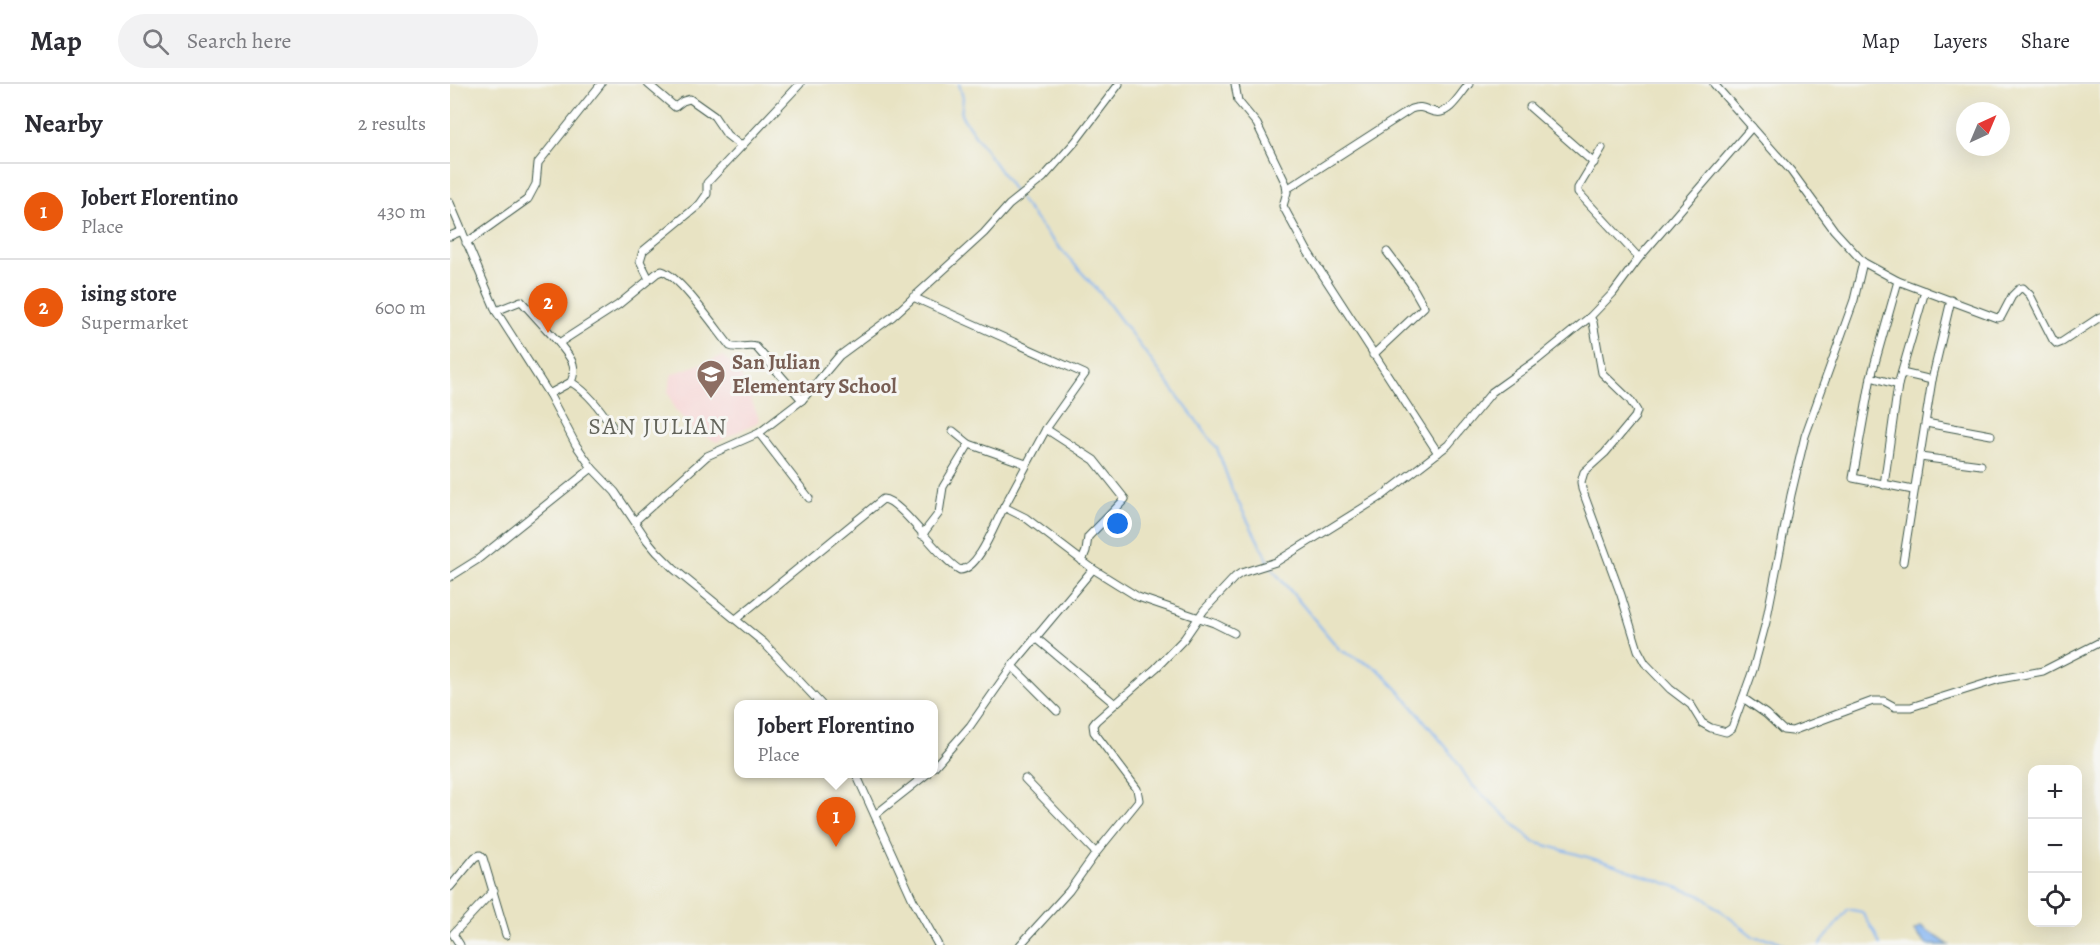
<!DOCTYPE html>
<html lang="en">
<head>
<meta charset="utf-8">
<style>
  body { margin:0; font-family:Alegreya,serif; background:#f2f2f3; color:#2b2b33 }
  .controls { position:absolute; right:18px; bottom:18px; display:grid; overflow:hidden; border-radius:12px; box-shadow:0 6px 24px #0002 }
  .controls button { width:54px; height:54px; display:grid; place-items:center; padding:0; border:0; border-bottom:2px solid #e1e1e2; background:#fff; color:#2b2b33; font:30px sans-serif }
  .compass { position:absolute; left:1506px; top:18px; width:54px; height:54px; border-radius:50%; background:#fff; box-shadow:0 6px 24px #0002; rotate:44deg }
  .you { position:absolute; left:668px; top:440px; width:21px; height:21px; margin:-15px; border:4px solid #fff; border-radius:50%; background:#1a73e8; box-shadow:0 0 0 9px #1a73e833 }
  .badge { display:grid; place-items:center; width:39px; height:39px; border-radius:50%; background:#ea580c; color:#fff; font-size:20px; font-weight:700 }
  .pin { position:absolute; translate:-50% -50px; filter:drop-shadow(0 2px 3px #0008) }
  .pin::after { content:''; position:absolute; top:32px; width:21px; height:18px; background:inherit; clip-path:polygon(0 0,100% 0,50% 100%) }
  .popup { position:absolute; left:284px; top:616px; width:204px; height:78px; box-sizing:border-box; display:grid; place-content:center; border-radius:12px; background:#fff; filter:drop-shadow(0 2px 4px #0005); font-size:20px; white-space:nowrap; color:#7c7c81 }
  .popup b { font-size:22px; color:#2b2b33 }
  .popup::after { content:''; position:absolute; left:50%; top:100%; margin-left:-12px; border:12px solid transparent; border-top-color:#fff }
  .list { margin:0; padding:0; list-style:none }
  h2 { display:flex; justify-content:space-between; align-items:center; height:78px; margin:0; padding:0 24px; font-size:26px }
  h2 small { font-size:20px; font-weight:400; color:#7c7c81 }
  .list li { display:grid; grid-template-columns:39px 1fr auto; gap:18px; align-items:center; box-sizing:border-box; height:96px; padding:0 24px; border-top:2px solid #e1e1e2 }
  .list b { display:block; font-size:22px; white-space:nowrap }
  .list p { margin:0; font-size:20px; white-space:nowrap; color:#7c7c81 }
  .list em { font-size:20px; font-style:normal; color:#7c7c81 }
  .icon { flex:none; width:33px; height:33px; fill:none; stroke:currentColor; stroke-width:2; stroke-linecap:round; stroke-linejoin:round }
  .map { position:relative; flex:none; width:1650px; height:861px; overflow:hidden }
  header { display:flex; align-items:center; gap:36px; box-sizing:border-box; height:84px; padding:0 30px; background:#fff; border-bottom:2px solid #e1e1e2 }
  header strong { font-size:28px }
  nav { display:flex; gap:33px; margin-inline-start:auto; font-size:21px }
  .search { width:420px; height:54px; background:#f2f2f3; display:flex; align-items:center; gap:15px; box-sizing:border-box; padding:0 21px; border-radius:33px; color:#7c7c81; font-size:22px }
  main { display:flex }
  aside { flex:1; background:#fff }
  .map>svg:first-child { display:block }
  .built { fill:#f7cfd0 }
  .water { fill:#87b6f2; stroke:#537a93; stroke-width:1.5 }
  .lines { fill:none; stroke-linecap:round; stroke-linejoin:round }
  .stream { stroke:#87b6f2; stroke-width:2 }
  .street-casing { stroke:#3d5649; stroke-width:9 }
  .street { stroke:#fff; stroke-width:7 }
  .labels { text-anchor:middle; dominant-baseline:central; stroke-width:6; stroke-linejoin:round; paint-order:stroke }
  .education-label { font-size:21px; font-weight:bold; fill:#785e54; stroke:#f6f6f2; text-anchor:start }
  .quarter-label { font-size:24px; letter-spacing:1.5px; fill:#64655c; stroke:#f6f6f2 }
</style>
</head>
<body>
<header>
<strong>Map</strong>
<div class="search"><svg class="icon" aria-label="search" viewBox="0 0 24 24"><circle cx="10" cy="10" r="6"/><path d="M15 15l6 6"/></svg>Search here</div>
<nav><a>Map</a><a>Layers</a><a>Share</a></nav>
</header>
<main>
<aside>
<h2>Nearby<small>2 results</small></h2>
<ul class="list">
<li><span class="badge">1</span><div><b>Jobert Florentino</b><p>Place</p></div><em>430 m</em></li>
<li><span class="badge">2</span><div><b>ising store</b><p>Supermarket</p></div><em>600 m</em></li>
</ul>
</aside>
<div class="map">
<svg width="1650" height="861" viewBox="0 0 1650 861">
  <rect width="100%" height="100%" fill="#f6f6f2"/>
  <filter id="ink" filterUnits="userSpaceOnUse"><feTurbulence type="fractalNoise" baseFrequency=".0167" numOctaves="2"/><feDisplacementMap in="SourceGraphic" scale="12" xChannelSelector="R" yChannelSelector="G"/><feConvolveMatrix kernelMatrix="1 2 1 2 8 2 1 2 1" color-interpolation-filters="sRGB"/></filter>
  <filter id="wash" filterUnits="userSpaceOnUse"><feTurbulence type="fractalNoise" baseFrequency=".008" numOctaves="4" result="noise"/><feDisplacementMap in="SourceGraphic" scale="24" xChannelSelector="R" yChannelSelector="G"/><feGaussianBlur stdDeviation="1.35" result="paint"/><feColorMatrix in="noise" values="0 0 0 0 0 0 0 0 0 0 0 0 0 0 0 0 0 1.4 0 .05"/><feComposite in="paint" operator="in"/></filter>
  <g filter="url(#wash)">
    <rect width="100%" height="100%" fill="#e8e3c3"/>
    <polygon class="built" points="273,272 289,287 310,337 267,358 244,347 224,324 218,307 222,290"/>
    <polygon class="water" points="1471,842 1499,861 1477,861 1464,847"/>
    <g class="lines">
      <g class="stream">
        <polyline points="509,0 513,14 511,31 567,111"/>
        <polyline points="570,115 598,151 652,211 767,364 782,406 823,486 890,566 928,585 951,609 1001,669 1021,700 1084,758 1162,780 1252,812 1304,853 1323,855 1334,861"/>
        <polyline points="1370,861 1398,825 1412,828 1424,847 1430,861"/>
      </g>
    </g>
  </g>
  <g filter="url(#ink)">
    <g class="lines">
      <g class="street-casing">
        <g id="street">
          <polyline points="198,0 225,23 233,17 240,15 264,32 277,51 291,62"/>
          <polyline points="785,0 788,17 807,40 836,100 837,108 833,122 858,168 988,369"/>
          <polyline points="1264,0 1341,87 1384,146 1413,178 1448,197 1547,234 1551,233 1562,212 1569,205 1573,204 1580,211 1603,256 1607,260 1612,258 1650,233"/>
          <polyline points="1080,23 1144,79"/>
          <polyline points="1152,64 1128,104 1128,108 1189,174"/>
          <path d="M837,105L961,25C973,21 975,26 985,28C999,32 1011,9 1019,0"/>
          <polyline points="0,119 46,227 99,310 126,361 142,384 165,408 197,456 207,468 224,485 314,559 371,620"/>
          <polyline points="0,152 12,147"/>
          <polyline points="16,159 78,115 86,100 88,79 151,0"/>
          <polyline points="199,195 190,177 193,167 250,120 257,110 257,99 350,0"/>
          <polyline points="1448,197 1421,293 1403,394 1463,406"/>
          <polyline points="463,213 635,290 596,345 554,423"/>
          <path d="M46,227L71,217L109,259L168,221L207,189L212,187C230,192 267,246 280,262C288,266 297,260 306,263L352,316"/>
          <polyline points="1140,233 1143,238 1152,289 1180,316 1187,327 1185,333 1155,369 1134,388 1131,398 1132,405 1171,511 1188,566 1195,579 1220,605 1241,621 1252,639 1261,644 1276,648 1282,644 1303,586 1316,538 1341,411 1355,352 1404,216 1413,178"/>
          <polyline points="923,271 974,223 961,200 937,168"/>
          <polyline points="1452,289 1482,296"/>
          <polyline points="1421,293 1448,301"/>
          <path d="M121,298C139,309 150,325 162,342"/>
          <path d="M99,310L121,298C129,280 119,273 109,259"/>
          <polyline points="1476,339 1541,351"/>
          <polyline points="596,345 644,376 675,415 638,453 636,467 632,477"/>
          <polyline points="309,349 359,414"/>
          <polyline points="519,360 576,380"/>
          <polyline points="1470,373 1531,381"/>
          <polyline points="1434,401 1448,301 1475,207"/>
          <polyline points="185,437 257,372 309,349 352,316 389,272 442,233 534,149 559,121 593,94 625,58 669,0"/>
          <polyline points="472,451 489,429 493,403 519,360 503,347"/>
          <polyline points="1453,478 1482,296 1501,216"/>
          <polyline points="0,493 27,476 142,384"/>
          <path d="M286,535L433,415C450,415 489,475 510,486C529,485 545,439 554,423L576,434L643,485"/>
          <polyline points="585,553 665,620"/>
          <polyline points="562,582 607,627"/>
          <polyline points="1293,614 1316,630 1333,646 1342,647 1423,617 1434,617 1445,623 1461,623 1550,595 1593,587 1650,558"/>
          <polyline points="484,683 520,642 562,582 643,485 688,513 764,539 784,549"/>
          <polyline points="406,690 463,816 488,861"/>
          <polyline points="575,695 646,769"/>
          <polyline points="425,731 477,690"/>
          <polyline points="0,803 25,773 30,771 33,774 56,851"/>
          <polyline points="10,861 3,850 44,806"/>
          <polyline points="570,861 619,807 646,769 689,716 687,705 644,648 643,641 646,637 706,584 734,555 754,526 785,493 791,489 826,478 932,412 998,361 1042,308 1087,276 1140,233 1163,209 1189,174 1302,43"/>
        </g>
      </g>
      <use href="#street" class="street"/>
    </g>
  </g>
  <defs>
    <g id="school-pin" transform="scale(1.5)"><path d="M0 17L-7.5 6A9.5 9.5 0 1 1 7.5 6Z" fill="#8d6e63" stroke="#f6f6f2"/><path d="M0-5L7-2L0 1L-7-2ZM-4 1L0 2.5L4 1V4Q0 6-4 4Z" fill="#fff"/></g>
  </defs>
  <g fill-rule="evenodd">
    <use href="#school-pin" x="261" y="290"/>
  </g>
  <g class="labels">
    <g class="education-label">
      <text x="282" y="278">San Julian<tspan x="282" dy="24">Elementary School</tspan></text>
    </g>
    <g class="quarter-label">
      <text x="208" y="342">SAN JULIAN</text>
    </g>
  </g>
</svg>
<div class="controls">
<button>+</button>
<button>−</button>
<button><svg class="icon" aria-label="locate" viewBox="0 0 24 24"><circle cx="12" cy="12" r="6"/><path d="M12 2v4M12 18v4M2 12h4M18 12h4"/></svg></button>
</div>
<svg class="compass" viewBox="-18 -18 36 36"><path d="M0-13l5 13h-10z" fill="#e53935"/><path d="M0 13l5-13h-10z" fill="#7c7c81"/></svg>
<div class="you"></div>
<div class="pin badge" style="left:386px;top:763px">1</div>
<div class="popup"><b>Jobert Florentino</b>Place</div>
<div class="pin badge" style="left:98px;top:249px">2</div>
</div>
</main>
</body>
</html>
